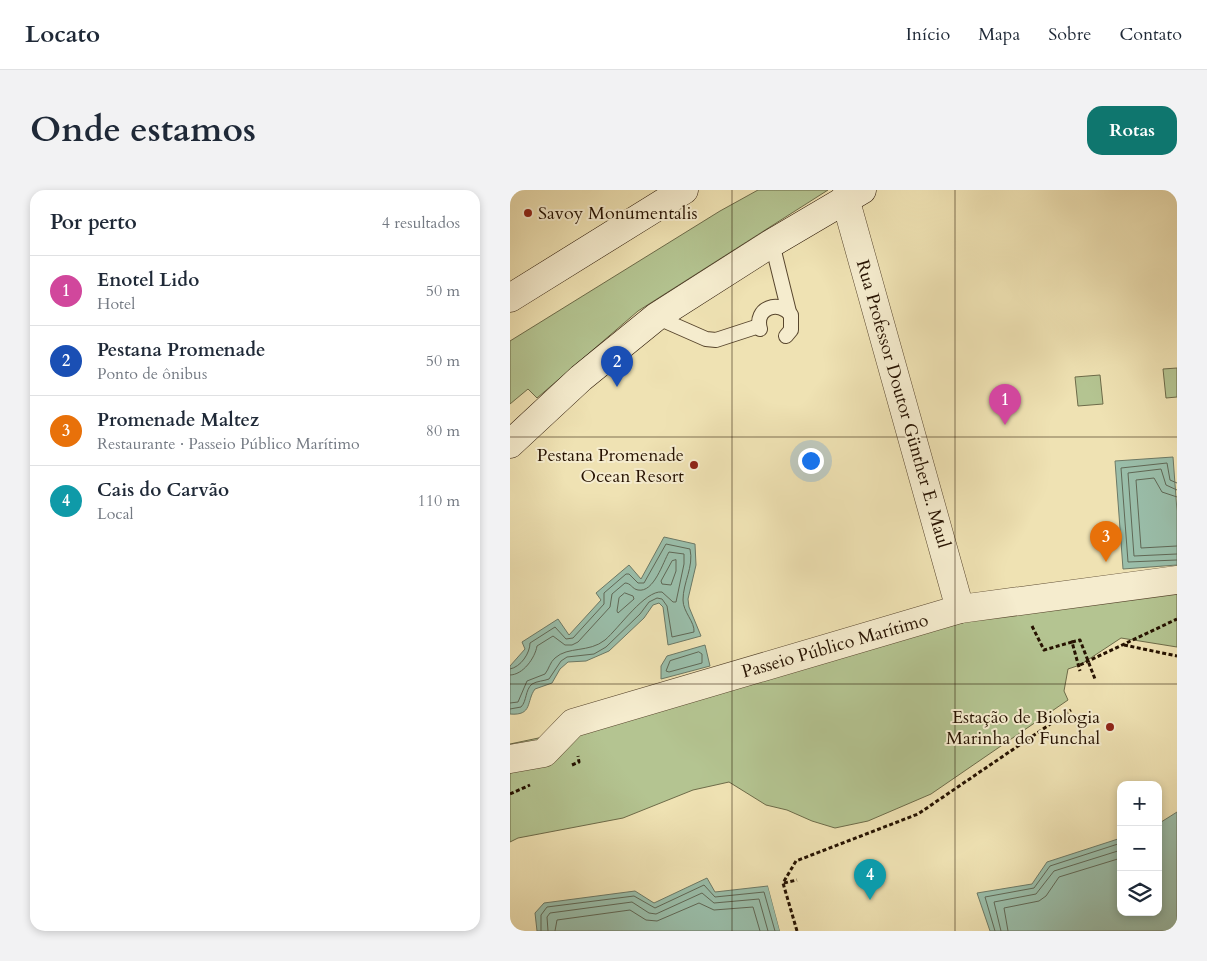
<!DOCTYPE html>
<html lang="pt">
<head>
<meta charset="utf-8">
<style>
  body { margin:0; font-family:Cardo,serif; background:#f2f2f3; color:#1f2937 }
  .controls { position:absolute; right:15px; bottom:15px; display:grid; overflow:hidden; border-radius:10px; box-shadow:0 2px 8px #0003 }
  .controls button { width:45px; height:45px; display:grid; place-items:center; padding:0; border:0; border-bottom:1px solid #e0e1e3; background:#fff; color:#1f2937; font:25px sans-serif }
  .you { position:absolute; left:300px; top:270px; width:18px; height:18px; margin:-12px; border:4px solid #fff; border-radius:50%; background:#1a73e8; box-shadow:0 0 0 8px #1a73e833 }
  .badge { display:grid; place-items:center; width:32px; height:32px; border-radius:50%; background:#0f766e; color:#fff; font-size:16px; font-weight:700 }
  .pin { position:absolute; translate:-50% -41px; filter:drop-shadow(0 1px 2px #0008) }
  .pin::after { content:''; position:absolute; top:26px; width:18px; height:15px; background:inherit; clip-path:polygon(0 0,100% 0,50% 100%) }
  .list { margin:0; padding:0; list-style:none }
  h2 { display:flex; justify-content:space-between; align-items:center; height:65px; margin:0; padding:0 20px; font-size:21px }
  h2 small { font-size:16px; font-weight:400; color:#747a83 }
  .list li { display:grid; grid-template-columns:32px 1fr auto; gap:15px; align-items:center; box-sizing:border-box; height:70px; padding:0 20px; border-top:1px solid #e0e1e3 }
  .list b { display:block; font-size:19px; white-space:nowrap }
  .list p { margin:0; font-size:16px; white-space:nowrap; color:#747a83 }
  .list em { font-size:16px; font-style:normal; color:#747a83 }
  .icon { flex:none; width:28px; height:28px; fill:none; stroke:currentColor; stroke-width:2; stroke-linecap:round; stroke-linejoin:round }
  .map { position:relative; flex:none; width:667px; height:741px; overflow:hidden; border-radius:15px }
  header { display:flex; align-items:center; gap:30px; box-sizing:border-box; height:70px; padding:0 25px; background:#fff; border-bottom:1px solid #e0e1e3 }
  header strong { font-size:24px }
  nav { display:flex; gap:28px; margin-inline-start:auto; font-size:18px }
  .intro { display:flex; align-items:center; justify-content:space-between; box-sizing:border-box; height:120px; padding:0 30px }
  h1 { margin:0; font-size:35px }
  .button { padding:12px 22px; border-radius:15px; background:#0f766e; color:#fff; font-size:18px; font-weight:700 }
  main { display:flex; gap:30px; padding:0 30px }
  aside { flex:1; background:#fff; border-radius:15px; box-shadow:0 2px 8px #0003 }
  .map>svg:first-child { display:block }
  .green { fill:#b4c491; stroke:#6d6b49 }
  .water { fill:#9abeaa; stroke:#6c7966 }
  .pier { fill:#efe2b3 }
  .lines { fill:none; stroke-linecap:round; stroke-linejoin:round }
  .shore { stroke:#606856; stroke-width:1 }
  .lane-casing { stroke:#58462e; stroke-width:16 }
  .street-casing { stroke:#58462e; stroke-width:29 }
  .secondary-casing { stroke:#261201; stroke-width:29 }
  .path { stroke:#261201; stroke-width:3; stroke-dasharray:4 2.5; stroke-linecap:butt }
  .lane { stroke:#f5ecce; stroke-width:14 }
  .street { stroke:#f5ecce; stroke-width:28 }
  .secondary { stroke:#f5ecce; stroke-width:28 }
  .path-bridge { stroke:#261201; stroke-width:3; stroke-dasharray:4 2.5; stroke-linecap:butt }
  .grid { fill:none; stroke:#261201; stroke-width:1; stroke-opacity:0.55 }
  .poi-dot { fill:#8f2418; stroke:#f5ecce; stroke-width:2 }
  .labels { text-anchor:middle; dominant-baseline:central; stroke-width:4; stroke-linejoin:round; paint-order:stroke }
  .poi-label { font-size:18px; fill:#261201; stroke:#f5ecce; text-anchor:end }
  .street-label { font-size:18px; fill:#261201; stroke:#f5ecce }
</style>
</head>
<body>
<header>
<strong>Locato</strong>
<nav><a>Início</a><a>Mapa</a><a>Sobre</a><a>Contato</a></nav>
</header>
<div class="intro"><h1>Onde estamos</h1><a class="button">Rotas</a></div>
<main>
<aside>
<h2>Por perto<small>4 resultados</small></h2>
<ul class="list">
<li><span class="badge" style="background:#d1479c">1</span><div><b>Enotel Lido</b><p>Hotel</p></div><em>50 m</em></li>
<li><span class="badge" style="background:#1a4fb4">2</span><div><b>Pestana Promenade</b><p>Ponto de ônibus</p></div><em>50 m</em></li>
<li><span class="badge" style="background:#e8710a">3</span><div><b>Promenade Maltez</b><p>Restaurante · Passeio Público Marítimo</p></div><em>80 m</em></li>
<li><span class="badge" style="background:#0f9aa8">4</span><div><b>Cais do Carvão</b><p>Local</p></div><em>110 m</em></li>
</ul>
</aside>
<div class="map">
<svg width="667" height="741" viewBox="0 0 667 741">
  <rect width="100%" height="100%" fill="#efe2b3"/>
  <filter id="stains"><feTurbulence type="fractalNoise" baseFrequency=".004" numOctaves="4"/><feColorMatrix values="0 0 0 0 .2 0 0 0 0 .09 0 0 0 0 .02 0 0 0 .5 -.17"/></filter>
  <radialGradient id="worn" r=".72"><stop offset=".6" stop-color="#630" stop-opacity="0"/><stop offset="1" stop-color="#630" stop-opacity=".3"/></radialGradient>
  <g class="green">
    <polygon points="248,0 318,0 128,121 27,208 18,199 0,214 0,151 210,21"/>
    <polygon points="667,178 667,207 656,208 653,179"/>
    <polygon points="590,185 593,214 568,216 565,187"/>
    <polygon points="667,396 667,457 611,448 570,475 558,479 554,501 558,510 421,604 358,631 325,638 302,631 277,620 256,615 219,592 183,600 113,628 8,648 0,652 0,554 95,534 467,423"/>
  </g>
  <g class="water">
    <polygon points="663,267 667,321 667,375 613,379 605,271"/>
    <path d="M154,347L185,354L186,375L178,409L179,417L191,446L158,455L153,417L149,413L143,415L134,428L99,461L76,471L58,472L50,479L42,493L25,499C16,511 23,526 0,524V476L15,459L12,452L48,429L59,445L91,410L86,403L119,375L131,389Z"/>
    <polygon points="195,455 200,476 151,489 151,476 157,466"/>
    <polygon points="667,622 667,741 480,741 467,703 522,694 537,672 611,648 611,722 648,722 648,634"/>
    <polygon points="197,688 205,702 258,696 270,741 27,741 25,723 34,713 125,701 144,713"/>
  </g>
  <polygon class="pier" points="261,695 272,740 272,741 270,741 258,696"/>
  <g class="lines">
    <g class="shore">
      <polyline points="667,293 660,290 657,273 611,278 618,372 667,370"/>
      <polyline points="667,300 656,295 651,279 618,283 624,366 667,364"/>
      <polyline points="667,307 652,302 644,288 626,290 631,358 667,356"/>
      <polygon points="166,370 166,381 161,395 152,394 151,391 162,371"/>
      <polygon points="115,403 123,406 124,409 108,423 107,421 109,408"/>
      <polygon points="189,462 192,464 192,473 159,482 156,481 160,471"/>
      <path d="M0,479C11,477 20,463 20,453L45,437L56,449L63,448L94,414V403L116,384H119L128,393H134L156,354L180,359C184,377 173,392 173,410C173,422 185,432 184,442L162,447L157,416L152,409L147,408L139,412L130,424L96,457L84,464L57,467L51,471L39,489C34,491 27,491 22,494C15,500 17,511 11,517L0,519"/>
      <path d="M0,485C13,485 25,468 27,456L43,446L55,455H62L68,452L100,417L102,404L115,393C121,393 122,399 128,400C144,403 153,372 159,362L174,364V374L166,412H163L152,402C135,400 109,438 95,450C79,463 58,456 45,468C40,472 39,479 35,484L17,491L8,512L0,513"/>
      <polyline points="31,741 31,725 37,717 124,706 145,718 194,695 205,707 254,702 265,741"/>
      <polyline points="38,741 37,727 40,723 122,712 139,723 146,724 192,703 204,713 249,709 258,741"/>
      <polyline points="45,741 47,730 120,720 136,730 147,731 189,713 204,720 243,717 250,741"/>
      <polyline points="485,741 475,707 524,698 540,676 611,653"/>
      <polyline points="491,741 484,712 526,704 544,681 611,660"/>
      <polyline points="498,741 494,718 529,711 536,706 549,687 611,668"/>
    </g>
    <g class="lane-casing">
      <g id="lane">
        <polyline points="262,53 279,122"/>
        <polyline points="146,127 196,149 206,150 249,136"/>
        <path d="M250,139C244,118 269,109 281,125V140L276,146"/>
      </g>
    </g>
    <g class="street-casing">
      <g id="street">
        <polyline points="335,8 450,419"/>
        <polyline points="0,569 34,563 63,533 450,419 667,390"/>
      </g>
    </g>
    <g class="secondary-casing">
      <g id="secondary">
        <polyline points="0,108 174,0"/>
        <polyline points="0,254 71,188 146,127 262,53 352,0"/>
      </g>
    </g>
    <g class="path">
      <polyline points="522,436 534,460 562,452 570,481"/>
      <polyline points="614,455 667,466"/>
      <polyline points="570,475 667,429"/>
      <polyline points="62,575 69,572 68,566"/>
      <polyline points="0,604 20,595"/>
      <polyline points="274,693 287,690"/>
      <polyline points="287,741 273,693 286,671 408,624 561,520"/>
    </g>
    <use href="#lane" class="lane"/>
    <use href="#street" class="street"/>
    <use href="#secondary" class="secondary"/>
    <polyline class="path-bridge" points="562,452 570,450 585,489"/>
  </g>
  <path class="grid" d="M222,0V741M445,0V741M0,247H667M0,494H667"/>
  <g class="poi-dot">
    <circle cx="18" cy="23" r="5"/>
    <circle cx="184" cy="275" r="5"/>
    <circle cx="600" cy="537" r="5"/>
  </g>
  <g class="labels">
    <g class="poi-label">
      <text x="28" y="23" text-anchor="start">Savoy Monumentalis</text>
      <text x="174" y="265">Pestana Promenade<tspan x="174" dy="21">Ocean Resort</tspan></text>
      <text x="590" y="527">Estação de Biologia<tspan x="590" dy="21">Marinha do Funchal</tspan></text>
    </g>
    <g class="street-label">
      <text transform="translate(393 214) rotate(74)">Rua Professor Doutor Günther E. Maul</text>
      <text transform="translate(325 456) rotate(-16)">Passeio Público Marítimo</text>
    </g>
  </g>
  <rect width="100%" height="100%" filter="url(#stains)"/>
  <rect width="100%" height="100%" fill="url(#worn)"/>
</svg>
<div class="controls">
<button>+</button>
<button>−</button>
<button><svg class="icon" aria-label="layers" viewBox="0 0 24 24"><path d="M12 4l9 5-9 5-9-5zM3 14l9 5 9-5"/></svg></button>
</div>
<div class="you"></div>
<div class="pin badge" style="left:495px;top:235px;background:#d1479c">1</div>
<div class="pin badge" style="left:107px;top:197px;background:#1a4fb4">2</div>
<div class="pin badge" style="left:596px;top:372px;background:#e8710a">3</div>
<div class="pin badge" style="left:360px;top:710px;background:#0f9aa8">4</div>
</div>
</main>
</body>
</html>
